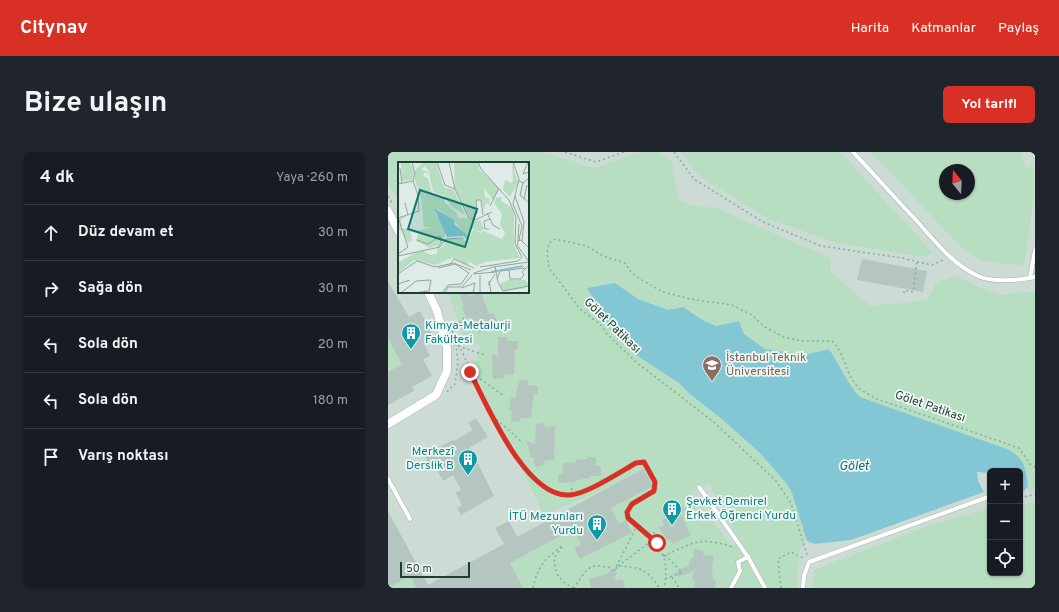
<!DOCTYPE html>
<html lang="tr">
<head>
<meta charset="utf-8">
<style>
  body { margin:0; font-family:Overpass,sans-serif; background:#20242c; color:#f1f3f6 }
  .controls { position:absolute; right:12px; bottom:12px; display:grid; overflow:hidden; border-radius:6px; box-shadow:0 1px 3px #0004 }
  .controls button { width:36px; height:36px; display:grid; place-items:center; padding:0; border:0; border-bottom:1px solid #363941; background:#171b24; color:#f1f3f6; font:20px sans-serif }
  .compass { position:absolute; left:551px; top:12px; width:36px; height:36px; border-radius:50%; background:#171b24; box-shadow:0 1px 3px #0004; rotate:342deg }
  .scale { position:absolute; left:12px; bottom:10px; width:70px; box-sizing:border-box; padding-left:4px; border:2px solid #1f3c35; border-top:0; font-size:11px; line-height:14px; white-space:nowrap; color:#1f3c35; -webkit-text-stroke:3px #f0f8f4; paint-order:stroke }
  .stop { position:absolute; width:12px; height:12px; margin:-9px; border:3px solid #d93025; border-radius:50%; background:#fff }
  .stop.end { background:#d93025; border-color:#fff; box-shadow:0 1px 4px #0008 }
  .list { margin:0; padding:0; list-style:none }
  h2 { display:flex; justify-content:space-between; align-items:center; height:52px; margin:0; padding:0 16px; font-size:17px }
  h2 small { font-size:13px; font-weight:400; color:#9ea1a6 }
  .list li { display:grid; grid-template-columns:26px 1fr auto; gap:12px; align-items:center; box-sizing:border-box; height:56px; padding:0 16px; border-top:1px solid #363941 }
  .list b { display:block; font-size:15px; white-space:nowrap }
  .list em { font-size:13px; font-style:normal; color:#9ea1a6 }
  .icon { flex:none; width:22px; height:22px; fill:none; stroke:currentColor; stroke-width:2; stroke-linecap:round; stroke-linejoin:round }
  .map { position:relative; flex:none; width:647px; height:436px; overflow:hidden; border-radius:6px }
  header { display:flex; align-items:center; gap:24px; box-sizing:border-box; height:56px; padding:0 20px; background:#d93025; color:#fff }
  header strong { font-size:19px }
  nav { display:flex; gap:22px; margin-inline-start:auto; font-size:14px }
  .intro { display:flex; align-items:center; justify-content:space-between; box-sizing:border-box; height:96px; padding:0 24px }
  h1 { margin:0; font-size:28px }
  .button { padding:10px 18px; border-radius:6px; background:#d93025; color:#fff; font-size:14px; font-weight:700 }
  main { display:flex; gap:24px; padding:0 24px }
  aside { flex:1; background:#171b24; border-radius:6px; box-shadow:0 1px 3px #0004 }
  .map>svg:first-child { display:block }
  .built { fill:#cddbd5; fill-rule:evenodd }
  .green { fill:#b7dec1; fill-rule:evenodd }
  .water { fill:#84c7d4 }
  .building { fill:#b4c6bf }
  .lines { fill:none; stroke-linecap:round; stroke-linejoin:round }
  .service-casing { stroke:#a2b3ad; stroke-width:5 }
  .minor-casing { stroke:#a2b3ad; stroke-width:9 }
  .path { stroke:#7eb1a1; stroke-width:1.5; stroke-dasharray:2 3; stroke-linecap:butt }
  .service { stroke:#fff; stroke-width:4 }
  .minor { stroke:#fff; stroke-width:8 }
  .route { stroke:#d93025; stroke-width:5 }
  .labels { text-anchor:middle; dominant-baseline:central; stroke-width:3.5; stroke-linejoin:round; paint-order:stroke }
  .culture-label { font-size:12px; fill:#0d838f; stroke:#f0f8f4; text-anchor:start }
  .street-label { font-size:12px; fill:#1f3c35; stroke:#f0f8f4 }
  .education-label { font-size:12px; fill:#785e54; stroke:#f0f8f4; text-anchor:start }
  .water-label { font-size:13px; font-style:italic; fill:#176a7b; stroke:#f0f8f4 }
  .inset-river { fill:none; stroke:#84c7d4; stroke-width:2 }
  .inset-road { fill:none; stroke:#92a59f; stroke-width:1 }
  .view { fill:#0f766e; fill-opacity:0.15; stroke:#0f766e; stroke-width:2 }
  .inset-edge { fill:none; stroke:#1f3c35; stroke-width:2 }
</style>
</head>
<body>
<header>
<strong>Citynav</strong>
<nav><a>Harita</a><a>Katmanlar</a><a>Paylaş</a></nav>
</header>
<div class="intro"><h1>Bize ulaşın</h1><a class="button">Yol tarifi</a></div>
<main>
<aside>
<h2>4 dk<small>Yaya · 260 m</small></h2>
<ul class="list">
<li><svg class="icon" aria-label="ahead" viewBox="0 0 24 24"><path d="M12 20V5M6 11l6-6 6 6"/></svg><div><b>Düz devam et</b></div><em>30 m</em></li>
<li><svg class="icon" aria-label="right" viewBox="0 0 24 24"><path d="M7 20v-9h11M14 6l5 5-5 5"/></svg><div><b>Sağa dön</b></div><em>30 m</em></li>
<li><svg class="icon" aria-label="left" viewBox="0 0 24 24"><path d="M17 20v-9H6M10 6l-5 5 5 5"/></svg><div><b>Sola dön</b></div><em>20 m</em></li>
<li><svg class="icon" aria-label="left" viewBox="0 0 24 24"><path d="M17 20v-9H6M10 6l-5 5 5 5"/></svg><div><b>Sola dön</b></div><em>180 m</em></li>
<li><svg class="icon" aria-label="arrive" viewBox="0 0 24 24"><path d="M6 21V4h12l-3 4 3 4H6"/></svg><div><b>Varış noktası</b></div></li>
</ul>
</aside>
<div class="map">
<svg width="647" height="436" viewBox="0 0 647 436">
  <rect width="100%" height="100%" fill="#dfebe6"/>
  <path class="built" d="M0,0H647V436H0ZM11,11H140V140H11ZM557,18H581V42H557ZM602,319H632V421H602Z"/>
  <g class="green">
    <path d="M0,0H154L206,16L253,0H271L284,9L291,48L303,53L328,56L442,106L443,120L482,154L539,148L548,131L566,124L611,143L647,139V336L643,340L640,335L638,316L619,297L472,245C460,231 452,213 442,197L417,203L377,197L356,182L351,169L328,174L316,169L295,155L280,158L250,147L226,131L200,137L238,192L251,205L291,231L303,243L335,268L372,301L399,332L404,341L419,389L411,398L409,436H377L321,332L303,340L343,393H349L369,424L373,436H135L122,411L264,334L255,317L220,336L156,363L124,297L99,255L87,210L92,194L77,187L68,165L61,140H140V11H11V50L0,31Z"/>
    <polygon points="293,0 452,0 545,101 537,105 449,91 381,67 311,24"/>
    <path d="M483,0H632L638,16L645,14C647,46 641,82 636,114L594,109L571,93ZM557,18H581V42H557Z"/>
    <polygon points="0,186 16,216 12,213 0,220"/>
    <polygon points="647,350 647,436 424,436 426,418 542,373 602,356 602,421 632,421 632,353"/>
    <polygon points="22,424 28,436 0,436"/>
  </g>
  <path class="water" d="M227,131L250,147L280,158L295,155L316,169L328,174L351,169L356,182L377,197L417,203L441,197C452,213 459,231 472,245L619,297C637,307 638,315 640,335L632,342V319H602V321L589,320L590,329L596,340L463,388L427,392L419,389L404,341L399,332L372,301L335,268L303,243L291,231L251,205L223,179L199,136Z"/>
  <g class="building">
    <polygon points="474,107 539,119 535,140 469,128"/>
    <polygon points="0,130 21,165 32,159 47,187 36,192 42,204 35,207 44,224 24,235 26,239 0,253 0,220 14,212 0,186"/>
    <polygon points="80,141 82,144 93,141 101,162 106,161 109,169 99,173 100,177 91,181 88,172 86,172 83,165 78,166 74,155 76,154 72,143"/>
    <polygon points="110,185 119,185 120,189 130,189 130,197 127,197 126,222 115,223 116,226 105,227 104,202 110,205"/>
    <polygon points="140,228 140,233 150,234 150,242 146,242 144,254 143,266 133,266 132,269 123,270 124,259 121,259 123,245 127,247 131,229"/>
    <polygon points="88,266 100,285 82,295 106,344 73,363 69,356 74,353 67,340 73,338 65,323 55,329 46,312 42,314 36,302 65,288 66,289 85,278 80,271"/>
    <polygon points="156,271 157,275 167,274 166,301 167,307 156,309 157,313 147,315 145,305 142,305 139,289 147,292 148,272"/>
    <polygon points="199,305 208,305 208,314 213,314 213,324 202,324 202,326 188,328 188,330 170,331 170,323 174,322 175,311 188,310 188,308 199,307"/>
    <polygon points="255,317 265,334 223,356 231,372 238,368 244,381 192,407 186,396 193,393 185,377 122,411 135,436 28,436 22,424 0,436 0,359 40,433 116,392 107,376 121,369 129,385"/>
    <polygon points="293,352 297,358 293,361 298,372 297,372 303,383 284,392 282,387 279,388 270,374 276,375 274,368 277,367 273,357 281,353 283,356"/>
    <polygon points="306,397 316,399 315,403 326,404 324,417 325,428 328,429 327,436 306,436 307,429 304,428 306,419 290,425 288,420 301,413 302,407 305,407"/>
    <polygon points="222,417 229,420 226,428 235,428 237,436 203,436 201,427 220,422"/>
  </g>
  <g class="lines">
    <g class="service-casing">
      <g id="service">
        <path d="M465,0C486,22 506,45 527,67C546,88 564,112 590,124C605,131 632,128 647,125"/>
        <polyline points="646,0 647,3"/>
        <polyline points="642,126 647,98"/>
        <polyline points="0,327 22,367"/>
        <polyline points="311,335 360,405"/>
        <polyline points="343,436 352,419 350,410 360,405 377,436"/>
        <polyline points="415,436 416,424 421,410 600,345"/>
      </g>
    </g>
    <g class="minor-casing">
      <g id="minor">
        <polyline points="0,59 11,80"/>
        <polyline points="0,272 48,243 59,219 59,196 49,159 40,140"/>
      </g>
    </g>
    <g class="path">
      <polyline points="177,0 208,10 236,0"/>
      <polyline points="286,0 306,27 375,70 433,94 514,106 544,113 555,108"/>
      <polyline points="0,44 4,51"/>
      <polyline points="516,141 516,138 525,140 529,109"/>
      <polyline points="64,178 78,164"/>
      <path d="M64,179C80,212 95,245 112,277C118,287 122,298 128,307C139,322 162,344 181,343C204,342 232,314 256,310L267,330L266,339L243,352L239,360L240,366C265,389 284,397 276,436"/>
      <polyline points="70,194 97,203"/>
      <polyline points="84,221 116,244"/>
      <polyline points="59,240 67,232 70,210 68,193"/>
      <polyline points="105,264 135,291"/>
      <polyline points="182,343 185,333"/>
      <polyline points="632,346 647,342"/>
      <path d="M246,372L247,378L226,419L230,414C251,415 260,417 271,436"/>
      <path d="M174,395L166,406C168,424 170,427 185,436"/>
      <polyline points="277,403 294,420 277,427"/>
      <path d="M419,403L403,351L388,329L327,271L248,210L219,182L213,173L192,157L161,116L159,101L161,91L167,87L199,94L215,104L237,111L243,120L249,125L275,140L302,147L344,153L364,163L377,175L396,185L414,189H444C458,202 457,225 473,238C478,241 484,244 489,247L631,296L642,312L647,315"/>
      <path d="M275,404C306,391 310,384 345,395"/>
      <polyline points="230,414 266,387 266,377"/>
      <polyline points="284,425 291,436"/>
      <path d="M145,436C150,413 157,407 175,393"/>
      <path d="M185,436C194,428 197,411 213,414C218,415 222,415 225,418"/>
      <polyline points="393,436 390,407 403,400 415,406"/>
    </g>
    <use href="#service" class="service"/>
    <use href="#minor" class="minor"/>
  </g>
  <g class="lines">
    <path class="route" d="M82,220C99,253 138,347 182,343C199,342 232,320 248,311L256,310L267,330L266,339L244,352L239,360L240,366L269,391"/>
  </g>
  <defs>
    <g id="building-pin" transform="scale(1)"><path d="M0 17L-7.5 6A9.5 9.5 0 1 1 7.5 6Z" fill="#0f9aa8" stroke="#f0f8f4"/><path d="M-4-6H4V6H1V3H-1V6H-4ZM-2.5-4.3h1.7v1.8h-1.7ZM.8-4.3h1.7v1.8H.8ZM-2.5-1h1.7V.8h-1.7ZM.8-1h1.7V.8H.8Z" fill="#fff"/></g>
    <g id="university-pin" transform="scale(1)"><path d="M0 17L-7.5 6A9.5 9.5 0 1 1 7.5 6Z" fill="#8d6e63" stroke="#f0f8f4"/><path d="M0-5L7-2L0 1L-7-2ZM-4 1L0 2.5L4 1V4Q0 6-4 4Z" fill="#fff"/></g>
  </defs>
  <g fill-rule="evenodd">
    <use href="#building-pin" x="23" y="181"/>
    <use href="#university-pin" x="324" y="213"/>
    <use href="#building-pin" x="80" y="307"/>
    <use href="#building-pin" x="284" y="357"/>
    <use href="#building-pin" x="209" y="372"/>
  </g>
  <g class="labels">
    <g class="culture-label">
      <text x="37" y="174">Kimya-Metalurji<tspan x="37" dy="14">Fakültesi</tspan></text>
      <text x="66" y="300" text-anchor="end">Merkezî<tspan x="66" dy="14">Derslik B</tspan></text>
      <text x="298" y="350">Şevket Demirel<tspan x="298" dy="14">Erkek Öğrenci Yurdu</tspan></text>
      <text x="195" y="365" text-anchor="end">İTÜ Mezunları<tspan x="195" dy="14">Yurdu</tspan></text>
    </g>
    <g class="street-label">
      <text transform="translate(224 174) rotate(44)">Gölet Patikası</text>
      <text transform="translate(542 255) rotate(19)">Gölet Patikası</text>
    </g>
    <g class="education-label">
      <text x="338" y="206">İstanbul Teknik<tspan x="338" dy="14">Üniversitesi</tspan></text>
    </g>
    <g class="water-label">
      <text x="466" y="315">Gölet</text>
    </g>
  </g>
  <g transform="translate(10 10)">
    <rect width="131" height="131" fill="#dfebe6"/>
    <path d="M3,0H14L11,2L14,4L16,12L14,18L4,19ZM26,0H38L46,25L56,28L67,53L54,45L46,34L35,30L30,8L27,4L23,8L29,9L30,14L27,10L25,14L30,16L34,31L40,36H46L47,41L58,50L60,56H69L76,59L82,58L86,66L83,70L74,67L69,77L56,58L38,46L37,51L48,69L45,81L32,86L18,79L21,68L36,65H26L23,36L17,18V8ZM56,0H80L81,7L100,25V30L95,38L86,26L87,35L91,36L92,42L88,41L86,48L84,38H78L79,48L75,57L72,55L57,26ZM114,0L120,21L112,35L105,28L107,18L113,21L115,19ZM104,35L103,39L113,45L116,52V83L122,96L87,100L78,104L72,100L69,103L55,96L53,92L54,96L37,103L16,98L0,111V98L1,100L17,91L25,89L33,93L39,91V86L45,88L41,86L45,85L48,77H66V79L71,77L75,68L83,71L86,69L104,77L107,71L102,63L104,52L96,41L98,36ZM9,54L3,58L4,67L12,66L14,79L10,80L3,68H0V57ZM110,118H127L131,123L125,127L105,128L102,122Z" fill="#b7dec1"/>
    <path d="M36,46L56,58L57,63L68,72L69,76L65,74L49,75Z" fill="#84c7d4"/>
    <path class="inset-river" d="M93,110L125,104"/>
    <path class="inset-road" d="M39,0L47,23L57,27M51,0L57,27L71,56L77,58L94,50M80,0L83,7L111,38L118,55L117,82L124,95L120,99L82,105M115,0L121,17L115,42L124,64L121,78M130,0L125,12L131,10M2,6L4,22M121,19L125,21L131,16M125,21L122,33L131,41M0,22L15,19L17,12L14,0M117,34L126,60L124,79M126,37L129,23M7,41L10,53M92,44L101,26M89,51L95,63L102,67M0,56L21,49L20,33L15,19M75,58L79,50L78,38H83L85,53M91,67H87L86,59L93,57M19,78L30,82L42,74L43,81L40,85M120,79L121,62M0,92L10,85L0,55M0,94L42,85L48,77L65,76M129,97L119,83L120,79L123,78L131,86M52,102L56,97L76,106M97,104L100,120L105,129L131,124M40,106L57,102L71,111M111,107L112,117H123L126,113L124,110L131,103M76,111L95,105L131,100L129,97M0,112L19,99L37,105L56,101L73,108M75,112L97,110M82,113V131M99,117L102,109L127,106M91,119L93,131M0,122L12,118M90,123L97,112M64,126L77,121L75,131M3,131L18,119L33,118L31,129L16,131M44,131L50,123L63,122L71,111M47,131L50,125H64L74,113"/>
    <path class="view" d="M22,28L79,47L67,85L10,67Z"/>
    <rect width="131" height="131" class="inset-edge"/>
  </g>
</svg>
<div class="controls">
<button>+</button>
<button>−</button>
<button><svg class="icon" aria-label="locate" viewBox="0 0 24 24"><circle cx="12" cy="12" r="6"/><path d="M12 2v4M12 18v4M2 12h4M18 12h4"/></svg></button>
</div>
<svg class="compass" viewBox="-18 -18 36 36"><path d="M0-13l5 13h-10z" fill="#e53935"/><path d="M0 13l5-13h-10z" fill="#9ea1a6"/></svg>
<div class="scale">50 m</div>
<div class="stop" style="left:269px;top:391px"></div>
<div class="stop end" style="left:82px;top:220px"></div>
</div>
</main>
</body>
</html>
